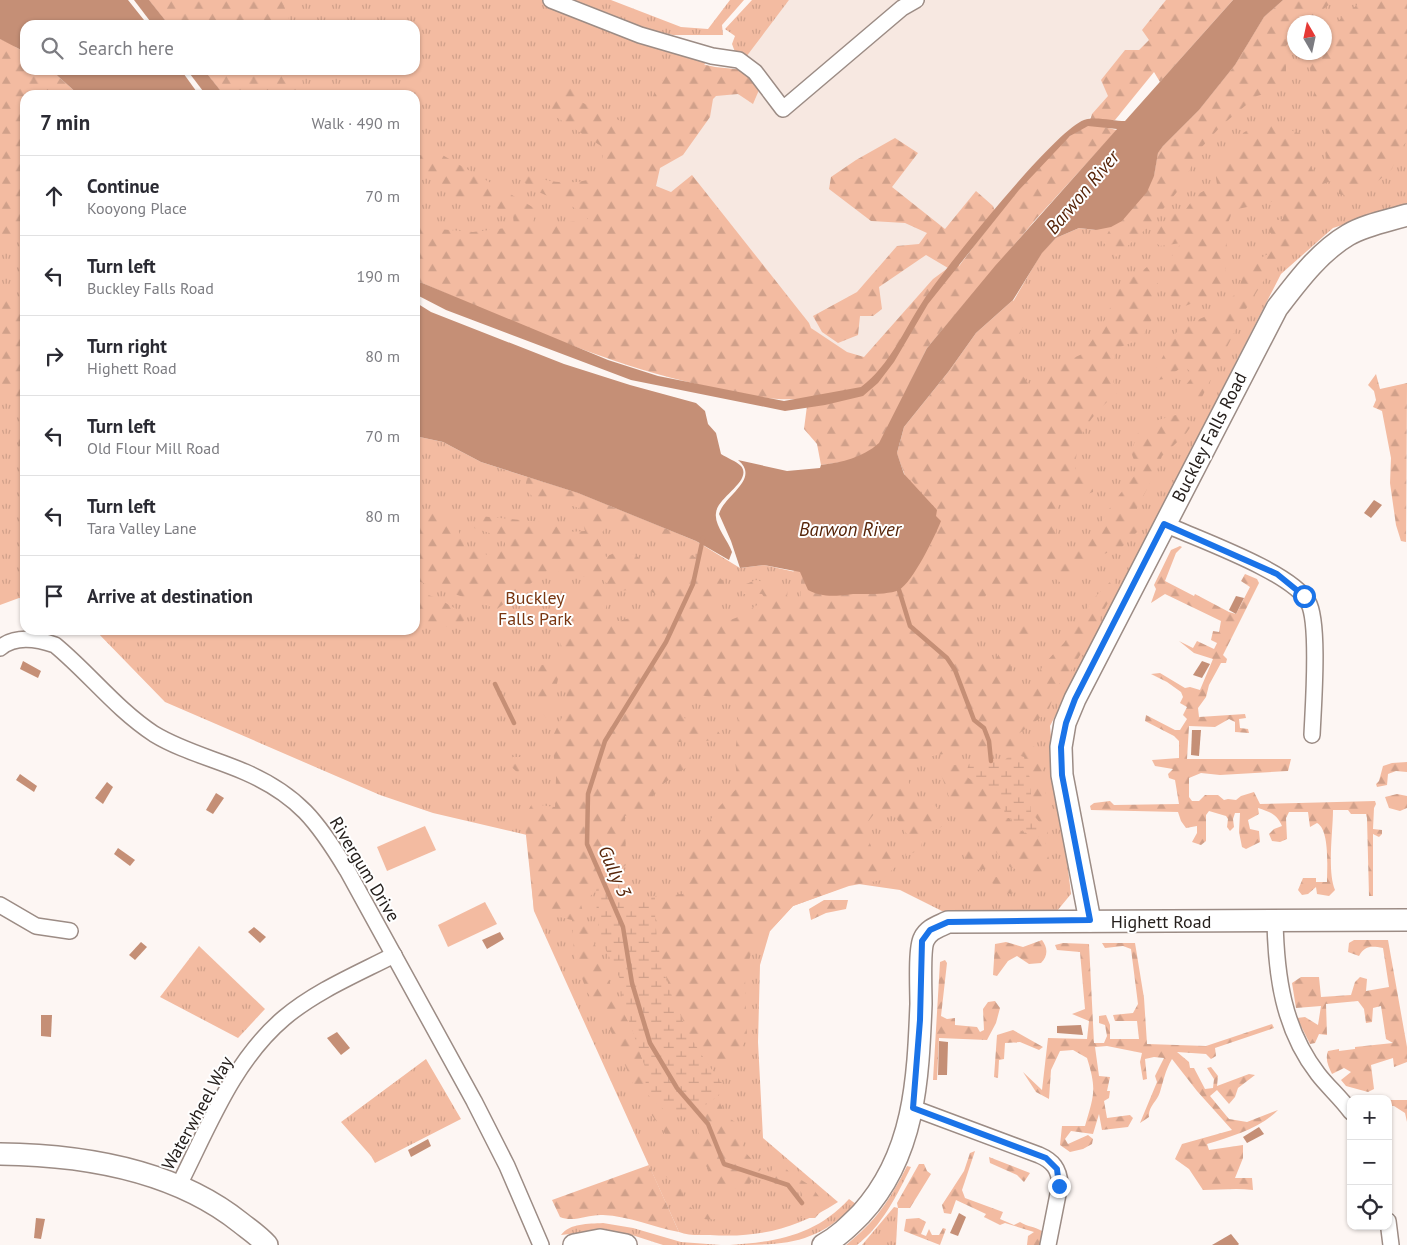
<!DOCTYPE html>
<html lang="en">
<head>
<meta charset="utf-8">
<style>
  body { margin:0; font-family:"PT Sans",sans-serif; background:#f2f2f3; color:#2b2b33 }
  .controls { position:absolute; right:15px; bottom:15px; display:grid; overflow:hidden; border-radius:10px; box-shadow:0 1px 4px #0004 }
  .controls button { width:45px; height:45px; display:grid; place-items:center; padding:0; border:0; border-bottom:1px solid #e1e1e2; background:#fff; color:#2b2b33; font:25px sans-serif }
  .compass { position:absolute; left:1287px; top:15px; width:45px; height:45px; border-radius:50%; background:#fff; box-shadow:0 1px 4px #0004; rotate:351deg }
  .stop { position:absolute; width:15px; height:15px; margin:-11px; border:4px solid #1a73e8; border-radius:50%; background:#fff }
  .stop.end { background:#1a73e8; border-color:#fff; box-shadow:0 1px 5px #0008 }
  .list { margin:0; padding:0; list-style:none }
  h2 { display:flex; justify-content:space-between; align-items:center; height:65px; margin:0; padding:0 20px; font-size:21px }
  h2 small { font-size:16px; font-weight:400; color:#7c7c81 }
  .list li { display:grid; grid-template-columns:32px 1fr auto; gap:15px; align-items:center; box-sizing:border-box; height:80px; padding:0 20px; border-top:1px solid #e1e1e2 }
  .list b { display:block; font-size:19px; white-space:nowrap }
  .list p { margin:0; font-size:16px; white-space:nowrap; color:#7c7c81 }
  .list em { font-size:16px; font-style:normal; color:#7c7c81 }
  .icon { flex:none; width:28px; height:28px; fill:none; stroke:currentColor; stroke-width:2; stroke-linecap:round; stroke-linejoin:round }
  .map { position:relative; flex:none; width:1407px; height:1245px; overflow:hidden }
  .search { position:absolute; background:#fff; box-shadow:0 1px 4px #0004; left:20px; top:20px; width:400px; height:55px; display:flex; align-items:center; gap:12px; box-sizing:border-box; padding:0 18px; border-radius:15px; color:#7c7c81; font-size:19px }
  .panel { position:absolute; background:#fff; box-shadow:0 1px 4px #0004; left:20px; top:90px; width:400px; height:545px; border-radius:15px }
  .map>svg:first-child { display:block }
  .built { fill:#f7e8e1 }
  .grass { fill:url(#grass-tufts); fill-rule:evenodd }
  .forest { fill:url(#forest-firs) }
  .wetland { fill:url(#wetland-marsh) }
  .pitch { fill:#f3bba1 }
  .water { fill:#c58f76 }
  .lines { fill:none; stroke-linecap:round; stroke-linejoin:round }
  .stream { stroke:#c58f76; stroke-width:4.5 }
  .street-casing { stroke:#9c8c85; stroke-width:18 }
  .secondary-casing { stroke:#9c8c85; stroke-width:24 }
  .street { stroke:#fff; stroke-width:15 }
  .secondary { stroke:#fff; stroke-width:21 }
  .route { stroke:#1a73e8; stroke-width:6 }
  .labels { text-anchor:middle; dominant-baseline:central; stroke-width:4; stroke-linejoin:round; paint-order:stroke }
  .street-label { font-size:18px; fill:#26201d; stroke:#fff }
  .park-label { font-size:18px; fill:#793611; stroke:#fff }
  .water-label { font-size:19px; font-style:italic; fill:#572509; stroke:#fff }
</style>
</head>
<body>
<div class="map">
<svg width="1407" height="1245" viewBox="0 0 1407 1245">
  <defs>
    <pattern id="grass-tufts" width="24" height="20" patternUnits="userSpaceOnUse" patternTransform="scale(1.25)"><rect width="24" height="20" fill="#f3bba1"/><path d="M3 7l-1-3M5 7V3M7 7l1-3M15 17l-1-3M17 17v-4M19 17l1-3" fill="none" stroke="#d0a08a"/></pattern>
    <pattern id="forest-firs" width="22" height="20" patternUnits="userSpaceOnUse" patternTransform="scale(1.25)"><rect width="22" height="20" fill="#f3bba1"/><path d="M5 1l3.5 6h-7zM16 11l3.5 6h-7z" fill="#d0a08a"/></pattern>
    <pattern id="wetland-marsh" width="20" height="14" patternUnits="userSpaceOnUse" patternTransform="scale(1.25)"><rect width="20" height="14" fill="#f3bba1"/><path d="M1 5h8M5 5V1M11 12h8M15 12V8" fill="none" stroke="#d0a08a"/></pattern>
  </defs>
  <rect width="100%" height="100%" fill="#fdf6f3"/>
  <polygon class="built" points="789,0 1189,0 1116,88 863,370 641,189"/>
  <g class="grass">
    <polygon points="149,0 553,0 707,60 632,190 631,220 415,280 415,95 224,95 204,70 415,70 415,25 169,25"/>
    <polygon points="565,0 611,0 681,27 708,29 730,0 744,0 722,25 723,35 673,35 649,30"/>
    <polygon points="752,0 789,0 746,57 735,52 732,44 735,36 725,29"/>
    <path d="M1283,0H1407V205L1333,228L1281,274L1050,726C1055,782 1065,838 1071,894L1057,911H942L900,890L838,881L836,890L793,906L770,931L760,965L758,1042L763,1138L838,1202C796,1229 759,1238 710,1235C700,1235 688,1236 679,1232L534,911L527,835L433,813L380,795L165,702L95,630H415V436L443,442L481,462L578,493L696,541L740,568L764,565L800,573L924,504L905,476L897,453L1014,300L1042,252L1056,238L1079,228L1096,230L1154,176L1158,153L1163,146L1199,110L1235,65L1264,17ZM1294,22H1324V52H1294Z"/>
    <polygon points="0,39 14,45 25,70 79,95 25,95 25,599 19,598 0,605"/>
    <polygon points="199,946 265,1009 238,1038 160,997"/>
    <polygon points="426,1059 461,1119 375,1163 371,1156 341,1122"/>
    <path d="M907,1166L911,1167C897,1195 882,1226 857,1245H846C876,1221 890,1200 907,1166Z"/>
    <path d="M849,1199L856,1204C815,1245 785,1245 730,1245C777,1242 816,1235 849,1199Z"/>
    <polygon points="894,1207 898,1208 896,1245 862,1245"/>
    <path d="M603,1223L633,1228L681,1242L721,1245H663L632,1235L604,1230L561,1235C570,1223 588,1224 603,1223Z"/>
  </g>
  <g class="forest">
    <polygon points="149,0 282,0 291,25 169,25"/>
    <polygon points="1166,0 1233,0 1160,82 1154,72 1115,120 1090,120 1092,114 1108,96 1101,80 1125,50 1139,50 1149,40 1142,30"/>
    <polygon points="1283,0 1335,0 1307,22 1294,22 1294,35 1286,46 1286,88 1257,96 1222,125 1200,149 1181,187 1151,224 1116,257 1103,242 1111,227 1122,221 1154,176 1158,153 1163,146 1199,110 1235,65 1264,17"/>
    <path d="M1363,0H1407V141L1399,151L1392,169L1377,182L1363,184L1350,197L1339,194V183L1331,181L1318,186L1324,227L1266,277L1246,309L1199,403L1185,398L1180,392L1194,375L1184,366L1164,379L1149,381L1179,328L1220,310L1238,291L1246,266L1268,254L1272,235L1263,223L1283,219L1280,200L1233,210L1228,223L1225,280L1214,294L1183,307L1167,293L1165,266L1181,243L1160,246L1150,238L1173,211L1184,212L1196,195L1217,184L1214,166L1237,149L1243,133C1267,119 1277,124 1301,134L1305,154L1315,175L1330,167L1323,146L1330,120L1310,113L1315,89L1306,53L1324,52L1325,32Z"/>
    <polygon points="0,39 25,52 25,70 51,70 79,95 25,95 25,237 11,234 0,236"/>
    <path d="M675,58L715,67L745,70L759,90L753,104L738,94L716,96L713,99L710,117L683,155L660,168L656,186L671,192L692,175L809,323L811,328L847,352L864,357L933,279L948,268L926,255L879,287L882,309L873,316H860L858,335L838,343L822,332L813,316L857,292L897,246L919,244L927,233L905,223L871,221L829,189L831,177L856,160L895,138L918,153L892,187L945,229L976,191L993,206L995,211L960,254L959,266C981,237 1056,135 1087,126C1095,124 1109,128 1117,130L1036,219L927,348L878,447L850,461L821,465L817,444L804,429L808,398C777,402 755,396 725,390C616,370 516,323 415,280V227L473,232L514,227L513,215L472,198L455,201L415,163V158L432,149L536,209L532,228L588,219C570,197 530,198 517,173C549,181 575,190 605,172L601,146L553,115L547,97L559,91L567,84L585,85L577,100L635,128Z"/>
    <polygon points="204,70 302,70 303,95 224,95"/>
    <path d="M1147,267L1158,284L1156,312L1141,339L1118,348C1110,365 1111,377 1117,393C1088,418 1076,435 1075,473L1093,478V492L1057,505L1056,544L1068,551L1088,543L1113,503L1138,471L1131,452L1141,425L1179,414L1193,423L1185,435L1162,456L1157,470L1137,508L1140,529L1121,548L1104,554L1077,576L1061,583L1049,574C1032,584 1018,596 1006,611L1000,601L1003,590L991,587C983,599 979,610 969,623L977,632L972,647L980,660L991,666L999,654L1004,622L1014,631L1022,626L1030,614L1031,624L1039,633L1009,655L1013,680L1020,694L1032,688L1043,665L1064,643L1093,599L1114,578L1115,591L1101,615L1098,632L1086,645L1069,674L1057,686L1048,712L1017,735L1036,748L1041,759L1046,796L1048,832L1045,847L1052,868L1047,875L1026,873L1010,867L987,842L976,820L949,797L941,774L946,766L961,764L966,769L965,775L987,786L1002,801L1003,808L1013,824L1024,833L1041,824C1038,821 1033,816 1031,811C1025,790 1037,777 1018,755L1008,757L993,745L905,761L912,800L932,802L950,823L923,835L921,849L906,856L908,836L895,816L874,814L864,827L872,849L886,847L901,861L882,880L849,886L793,906L770,931L755,936L745,978L747,1038L730,1067L705,1064C676,1012 652,956 655,896L683,894L696,872L687,855L719,807L738,787L735,760L739,705L701,695L675,705L684,718L715,727L724,740L679,742L657,749L650,761L662,768L690,751L691,764L656,789L648,810L625,816L626,865L588,898L577,891L586,922L617,1001L632,1029L645,1067L679,1132L702,1145L695,1121L702,1087L712,1086L726,1116L741,1126L743,1150L761,1169L745,1190L719,1187L703,1161L682,1157L638,1096L604,1015L587,992L574,956L572,920L534,911L524,817L532,804L555,807L556,778L552,738L566,709L567,678L558,679L553,703L547,720L537,703L535,667L552,662L569,664L559,640L566,630L569,608L585,590L602,589L608,601L604,614L610,623L659,611L660,597L647,589L615,591L599,576L568,577L551,568L497,609L415,580V514L431,509L454,519L465,548L488,555L505,549V538L474,528L479,516L550,523L567,532L585,531L579,508L557,501L536,500L525,489L527,477L578,493L681,535L674,539L637,523H608L598,539L606,557L622,549L638,557L650,574L664,572L678,582C684,575 689,567 686,557L691,555L700,560V570L705,578L719,577L723,581V593L715,603L717,612L727,621C745,616 750,608 766,600L762,594H743L741,586L756,580L773,585L789,584L787,596L794,606L801,596V578L793,571L913,573L933,541L941,521L937,510L903,470L897,453L904,427L949,371L976,333L1013,300L1025,320L1011,360L1029,384L1063,363L1082,354L1101,328L1120,286Z"/>
    <polygon points="4,295 25,308 25,414 0,389 0,297"/>
    <polygon points="1376,374 1380,389 1407,383 1406,542 1401,541 1396,525 1390,483 1391,458 1382,411 1373,407 1376,400 1374,391 1368,385"/>
    <polygon points="16,428 25,431 25,454 19,447"/>
    <path d="M1180,546L1182,547L1176,553L1165,581L1194,596L1195,594L1229,612L1236,614L1250,587L1241,581L1245,574L1257,579L1259,583L1223,655L1227,659L1226,663H1221L1209,685L1206,697L1198,708L1199,717L1245,714L1246,718L1239,719L1240,728L1248,729L1249,733L1235,732V722L1229,719L1215,727L1189,726L1187,759H1291L1288,771L1220,775L1201,773L1189,778V797L1192,801H1199L1205,795H1218L1224,800L1228,799L1236,800L1241,796L1254,792L1260,804L1375,801L1376,804L1374,808L1373,829L1382,830V834L1379,837L1373,834V896H1369L1367,818L1366,814H1351L1348,810H1333C1333,831 1327,871 1335,890L1329,896L1317,894L1316,887L1308,894L1302,895L1298,890L1303,878H1316V882H1327C1327,868 1330,830 1317,823L1310,827L1308,812H1289L1286,818L1287,839L1280,842L1272,841L1269,834L1274,829L1282,826C1277,814 1270,812 1258,808L1259,814L1248,820L1250,829L1259,831L1260,842L1246,849L1242,847L1239,832L1240,813H1235L1233,819L1234,827L1230,831L1227,827L1228,819L1226,816L1209,811L1206,815V841L1201,845L1192,842L1197,833V826L1186,828L1181,821L1178,812L1091,810L1090,806L1094,803L1110,801L1114,805L1179,804L1175,780L1169,778L1168,774L1173,769L1155,766L1152,760L1179,758V741L1174,736L1145,721L1146,715L1175,730H1180L1187,719L1183,715L1187,707L1180,703L1183,697L1181,692L1167,682L1151,674L1160,673L1185,688L1190,687L1200,690L1213,659L1194,653L1179,641L1193,648L1197,641L1214,649L1217,643L1211,640L1213,631L1219,632L1221,621L1165,594L1151,603L1156,589L1154,585L1171,550Z"/>
    <polygon points="415,590 439,599 468,616 461,624 436,628 415,621"/>
    <polygon points="513,757 521,757 523,765 518,773 506,762"/>
    <polygon points="1407,762 1407,772 1396,771 1388,774 1387,785 1377,787 1376,784 1379,781 1383,766 1392,763"/>
    <polygon points="1397,794 1407,796 1407,808 1400,811 1389,808 1385,797"/>
    <polygon points="963,848 982,857 986,869 978,870 964,858"/>
    <polygon points="986,874 1015,882 1022,889 1011,894 997,890"/>
    <polygon points="824,900 848,900 846,909 826,913 811,920 809,909"/>
    <path d="M1042,940C1048,948 1048,956 1041,963L1029,964L1017,956L1008,961L997,976L993,975L995,944L1006,942L1023,947Z"/>
    <path d="M1354,940H1388L1407,1047V1062L1394,1067L1393,1058L1371,1065L1374,1089L1368,1092L1346,1086L1341,1080L1351,1072L1344,1068L1332,1074C1328,1066 1325,1059 1328,1051L1339,1049V1051L1355,1049V1047L1393,1043L1386,1039L1381,1006L1373,1008L1372,1022L1366,1023L1364,1009L1358,1001L1326,1004L1327,1035L1319,1034L1315,1043L1310,1044L1297,1018L1305,1017L1318,1025L1321,1006L1296,1008L1292,983L1301,977H1319L1321,997L1351,995L1355,982L1360,977L1367,979L1366,991L1389,987L1383,948C1372,946 1365,945 1359,956L1348,952L1349,943Z"/>
    <path d="M1063,943L1089,944L1094,1043H1104L1107,1036L1105,1025L1099,1023V1016L1106,1015L1110,1025V1039H1139L1137,1021H1115L1113,1015L1133,1013L1138,1004L1131,949L1123,946L1105,948L1102,943H1135L1144,998L1147,1044L1206,1046L1272,1024L1274,1028L1215,1048L1216,1056L1211,1059L1206,1054L1177,1052L1189,1062L1190,1068H1194L1205,1089L1213,1088L1214,1079L1207,1068L1211,1067L1218,1076L1217,1086L1249,1074L1255,1075L1238,1088L1235,1097L1229,1104L1217,1090L1210,1096L1229,1119L1247,1122L1278,1110C1259,1129 1232,1136 1207,1144L1209,1150L1243,1145V1158L1235,1178H1252L1253,1190C1236,1188 1220,1190 1203,1190L1189,1169L1175,1159L1182,1144L1232,1130L1197,1091L1172,1059C1165,1071 1164,1079 1160,1092C1157,1102 1148,1106 1149,1117L1140,1123L1157,1082L1155,1076L1164,1058L1154,1057L1145,1059L1147,1079L1143,1080L1140,1062L1142,1053L1107,1046L1095,1047L1099,1076L1110,1077L1107,1091H1110L1109,1098L1104,1101L1107,1118L1130,1115L1133,1118L1128,1127L1102,1130L1099,1114L1093,1134L1071,1131L1065,1139L1068,1144L1088,1135L1093,1139L1092,1144L1083,1149L1070,1152L1060,1145L1062,1126H1085C1094,1095 1097,1090 1087,1058L1073,1050L1060,1051L1051,1070L1049,1099L1036,1092L1023,1072L1042,1090L1048,1038L1087,1039L1089,1021L1072,1014L1085,1009L1080,952L1057,950L1055,945Z"/>
    <polygon points="945,960 947,963 941,1016 947,1019 955,1018 955,1025 977,1027 980,1032 984,1030 983,1009 988,1002 995,1001 1000,1008 996,1023 987,1040 939,1038 937,1080 933,1080 940,962"/>
    <polygon points="1013,1030 1043,1047 1039,1050 1020,1042 1005,1043 1004,1059 999,1060 998,1078 994,1077 997,1035"/>
    <polygon points="1388,1100 1407,1100 1407,1122 1405,1113 1394,1106 1388,1106"/>
    <path d="M975,1151L962,1190L965,1198L1003,1212L1000,1219L1014,1225L1020,1222C1027,1227 1034,1226 1042,1231L1041,1245H1027L1028,1236L1034,1232L1005,1223L1000,1225L984,1217L986,1214L956,1200L951,1214L944,1213L942,1205L964,1171L970,1153Z"/>
    <polygon points="989,1157 1030,1173 1024,1182 1017,1175 990,1163"/>
    <polygon points="778,1160 790,1173 811,1186 826,1206 815,1218 801,1218 809,1208 800,1190 775,1185 771,1171"/>
    <polygon points="919,1164 924,1164 927,1171 931,1174 910,1208 898,1208 897,1203"/>
    <path d="M649,1165L679,1232C653,1227 629,1216 603,1215C588,1214 574,1223 560,1217L552,1200Z"/>
    <path d="M665,1166L680,1176C682,1189 685,1210 701,1213C711,1214 715,1212 725,1216C707,1225 690,1215 674,1204L675,1184L659,1171Z"/>
    <polygon points="919,1218 926,1222 921,1234 926,1236 929,1229 932,1235 939,1235 943,1228 946,1229 940,1245 904,1231 906,1219"/>
  </g>
  <g class="wetland">
    <path d="M1018,755L1024,757L1031,782V812L1041,824L1039,837L1033,838L1013,824L1011,818H1007C1002,806 999,792 986,785C979,781 971,782 965,775L969,764L982,761L1002,763L1008,757Z"/>
    <path d="M603,865L620,873L619,894L629,916L633,901L655,896C652,966 682,1036 727,1089L709,1103L683,1116L663,1109L646,1093L645,1067L622,1001L621,981L601,940L597,918L596,892L599,874Z"/>
  </g>
  <g class="pitch">
    <polygon points="425,826 436,850 387,871 377,847"/>
    <polygon points="485,902 497,924 448,947 438,925"/>
  </g>
  <g class="water">
    <polygon points="0,0 128,0 148,25 25,25 25,52 0,39"/>
    <polygon points="134,0 149,0 169,25 153,25"/>
    <path d="M1233,0H1283L1264,17L1235,65L1199,110L1163,146L1158,153L1154,176L1147,192L1122,221L1111,227L1096,230L1079,228L1056,238L1042,253L1013,300L976,333L949,371L904,427L897,453L904,474L937,510L936,516L941,521C935,536 913,582 899,590C888,595 865,594 853,594C836,596 823,598 808,590L800,572L764,565L740,568L731,541L719,514C724,495 761,479 738,460L787,471L820,468L821,465C843,462 862,458 879,443L927,348L995,266L1117,129L1088,126L1070,136L1019,190L928,304L894,362L878,383L863,396L825,405L785,411L631,380L446,310L415,294V280L608,360L658,376L784,401L861,387C890,365 904,330 923,301C943,270 1055,130 1084,120C1095,116 1113,121 1125,121Z"/>
    <polygon points="51,70 181,70 199,95 79,95"/>
    <polygon points="187,70 204,70 224,95 206,95"/>
    <path d="M415,302L431,312L564,364L630,385L696,403L705,411L708,424L716,433L721,454C727,458 736,461 741,466C753,481 717,497 716,513C714,525 728,540 732,552L729,560L696,541L578,493L481,462L443,442L415,436Z"/>
    <polygon points="1374,500 1382,505 1371,518 1364,513"/>
    <polygon points="1236,596 1244,598 1236,614 1229,610"/>
    <polygon points="23,661 41,671 38,678 20,669"/>
    <polygon points="1202,661 1210,664 1202,678 1193,675"/>
    <polygon points="1192,730 1201,730 1199,756 1191,755"/>
    <polygon points="20,774 37,786 34,792 16,780"/>
    <polygon points="107,782 113,787 103,804 95,798"/>
    <polygon points="216,793 224,798 213,814 206,810"/>
    <polygon points="118,848 135,860 130,866 114,854"/>
    <polygon points="254,927 266,937 260,943 248,932"/>
    <polygon points="500,932 504,939 487,949 482,940"/>
    <polygon points="141,942 147,947 135,960 129,955"/>
    <polygon points="41,1015 52,1015 51,1037 41,1036"/>
    <polygon points="1081,1025 1083,1035 1057,1033 1057,1026"/>
    <polygon points="337,1032 350,1048 341,1055 327,1038"/>
    <polygon points="939,1041 948,1042 947,1075 938,1075"/>
    <polygon points="1259,1127 1264,1134 1247,1143 1243,1137"/>
    <polygon points="428,1139 431,1146 411,1157 408,1150"/>
    <polygon points="959,1213 966,1217 958,1236 950,1233"/>
    <polygon points="36,1218 45,1219 41,1239 34,1238"/>
    <polygon points="1231,1234 1239,1244 1238,1245 1212,1245"/>
  </g>
  <g class="lines">
    <g class="stream">
      <polyline points="703,538 693,584 666,642 605,741 588,794 587,844 623,927 632,983 650,1043 677,1088 708,1124 724,1164 788,1185 802,1203"/>
      <polyline points="899,590 910,626 947,658 955,670 974,720 984,728 989,741 991,761"/>
      <polyline points="495,684 514,723"/>
    </g>
    <g class="street-casing">
      <g id="street">
        <polyline points="551,0 640,35 712,56 739,60 755,72 783,109 902,8 916,0"/>
        <path d="M1165,524C1197,539 1292,572 1308,602C1320,622 1313,709 1312,735"/>
        <path d="M0,648C15,635 38,639 55,645C89,673 116,709 154,734C182,751 215,759 245,772C298,795 318,822 347,870L474,1101L507,1166L541,1245"/>
        <polyline points="0,905 36,926 70,931"/>
        <path d="M1275,920C1276,975 1283,1029 1318,1074C1328,1087 1341,1098 1351,1112"/>
        <path d="M913,1108L1039,1155C1053,1161 1059,1169 1060,1184L1048,1245"/>
        <path d="M179,1185C208,1128 233,1061 284,1018C316,991 357,974 394,955"/>
        <polyline points="1388,1221 1391,1245"/>
      </g>
    </g>
    <g class="secondary-casing">
      <g id="secondary">
        <path d="M1090,921L1062,775L1061,747L1065,723L1075,699L1277,308C1297,282 1319,252 1348,235C1365,225 1387,221 1407,215"/>
        <path d="M0,1154C83,1155 175,1170 241,1223C250,1230 259,1236 267,1245"/>
        <polyline points="574,1245 600,1240 626,1245"/>
        <path d="M823,1245C838,1237 849,1226 861,1214C915,1155 918,1080 921,1004C921,991 919,948 924,939C929,929 938,927 948,922L1407,920"/>
      </g>
    </g>
    <use href="#street" class="street"/>
    <use href="#secondary" class="secondary"/>
  </g>
  <g class="lines">
    <polyline class="route" points="1059,1186 1057,1169 1046,1158 913,1108 920,1020 922,941 930,930 948,922 1090,920 1062,775 1061,747 1066,723 1075,699 1164,524 1277,574 1304,596"/>
  </g>
  <g class="labels">
    <g class="street-label">
      <text transform="translate(1209 437) rotate(-63)">Buckley Falls Road</text>
      <text transform="translate(365 869) rotate(59)">Rivergum Drive</text>
      <text x="1161" y="921">Highett Road</text>
      <text transform="translate(197 1113) rotate(-61)">Waterwheel Way</text>
    </g>
    <g class="park-label">
      <text x="535" y="597">Buckley<tspan x="535" dy="21">Falls Park</tspan></text>
    </g>
    <g class="water-label">
      <text transform="translate(1082 192) rotate(-50)">Barwon River</text>
      <text x="850" y="529">Barwon River</text>
      <text transform="translate(615 871) rotate(66)">Gully 3</text>
    </g>
  </g>
</svg>
<div class="controls">
<button>+</button>
<button>−</button>
<button><svg class="icon" aria-label="locate" viewBox="0 0 24 24"><circle cx="12" cy="12" r="6"/><path d="M12 2v4M12 18v4M2 12h4M18 12h4"/></svg></button>
</div>
<svg class="compass" viewBox="-18 -18 36 36"><path d="M0-13l5 13h-10z" fill="#e53935"/><path d="M0 13l5-13h-10z" fill="#7c7c81"/></svg>
<div class="stop" style="left:1304px;top:596px"></div>
<div class="stop end" style="left:1059px;top:1186px"></div>
<div class="search"><svg class="icon" aria-label="search" viewBox="0 0 24 24"><circle cx="10" cy="10" r="6"/><path d="M15 15l6 6"/></svg>Search here</div>
<section class="panel">
<h2>7 min<small>Walk · 490 m</small></h2>
<ul class="list">
<li><svg class="icon" aria-label="ahead" viewBox="0 0 24 24"><path d="M12 20V5M6 11l6-6 6 6"/></svg><div><b>Continue</b><p>Kooyong Place</p></div><em>70 m</em></li>
<li><svg class="icon" aria-label="left" viewBox="0 0 24 24"><path d="M17 20v-9H6M10 6l-5 5 5 5"/></svg><div><b>Turn left</b><p>Buckley Falls Road</p></div><em>190 m</em></li>
<li><svg class="icon" aria-label="right" viewBox="0 0 24 24"><path d="M7 20v-9h11M14 6l5 5-5 5"/></svg><div><b>Turn right</b><p>Highett Road</p></div><em>80 m</em></li>
<li><svg class="icon" aria-label="left" viewBox="0 0 24 24"><path d="M17 20v-9H6M10 6l-5 5 5 5"/></svg><div><b>Turn left</b><p>Old Flour Mill Road</p></div><em>70 m</em></li>
<li><svg class="icon" aria-label="left" viewBox="0 0 24 24"><path d="M17 20v-9H6M10 6l-5 5 5 5"/></svg><div><b>Turn left</b><p>Tara Valley Lane</p></div><em>80 m</em></li>
<li><svg class="icon" aria-label="arrive" viewBox="0 0 24 24"><path d="M6 21V4h12l-3 4 3 4H6"/></svg><div><b>Arrive at destination</b></div></li>
</ul>
</section>
</div>
</body>
</html>
